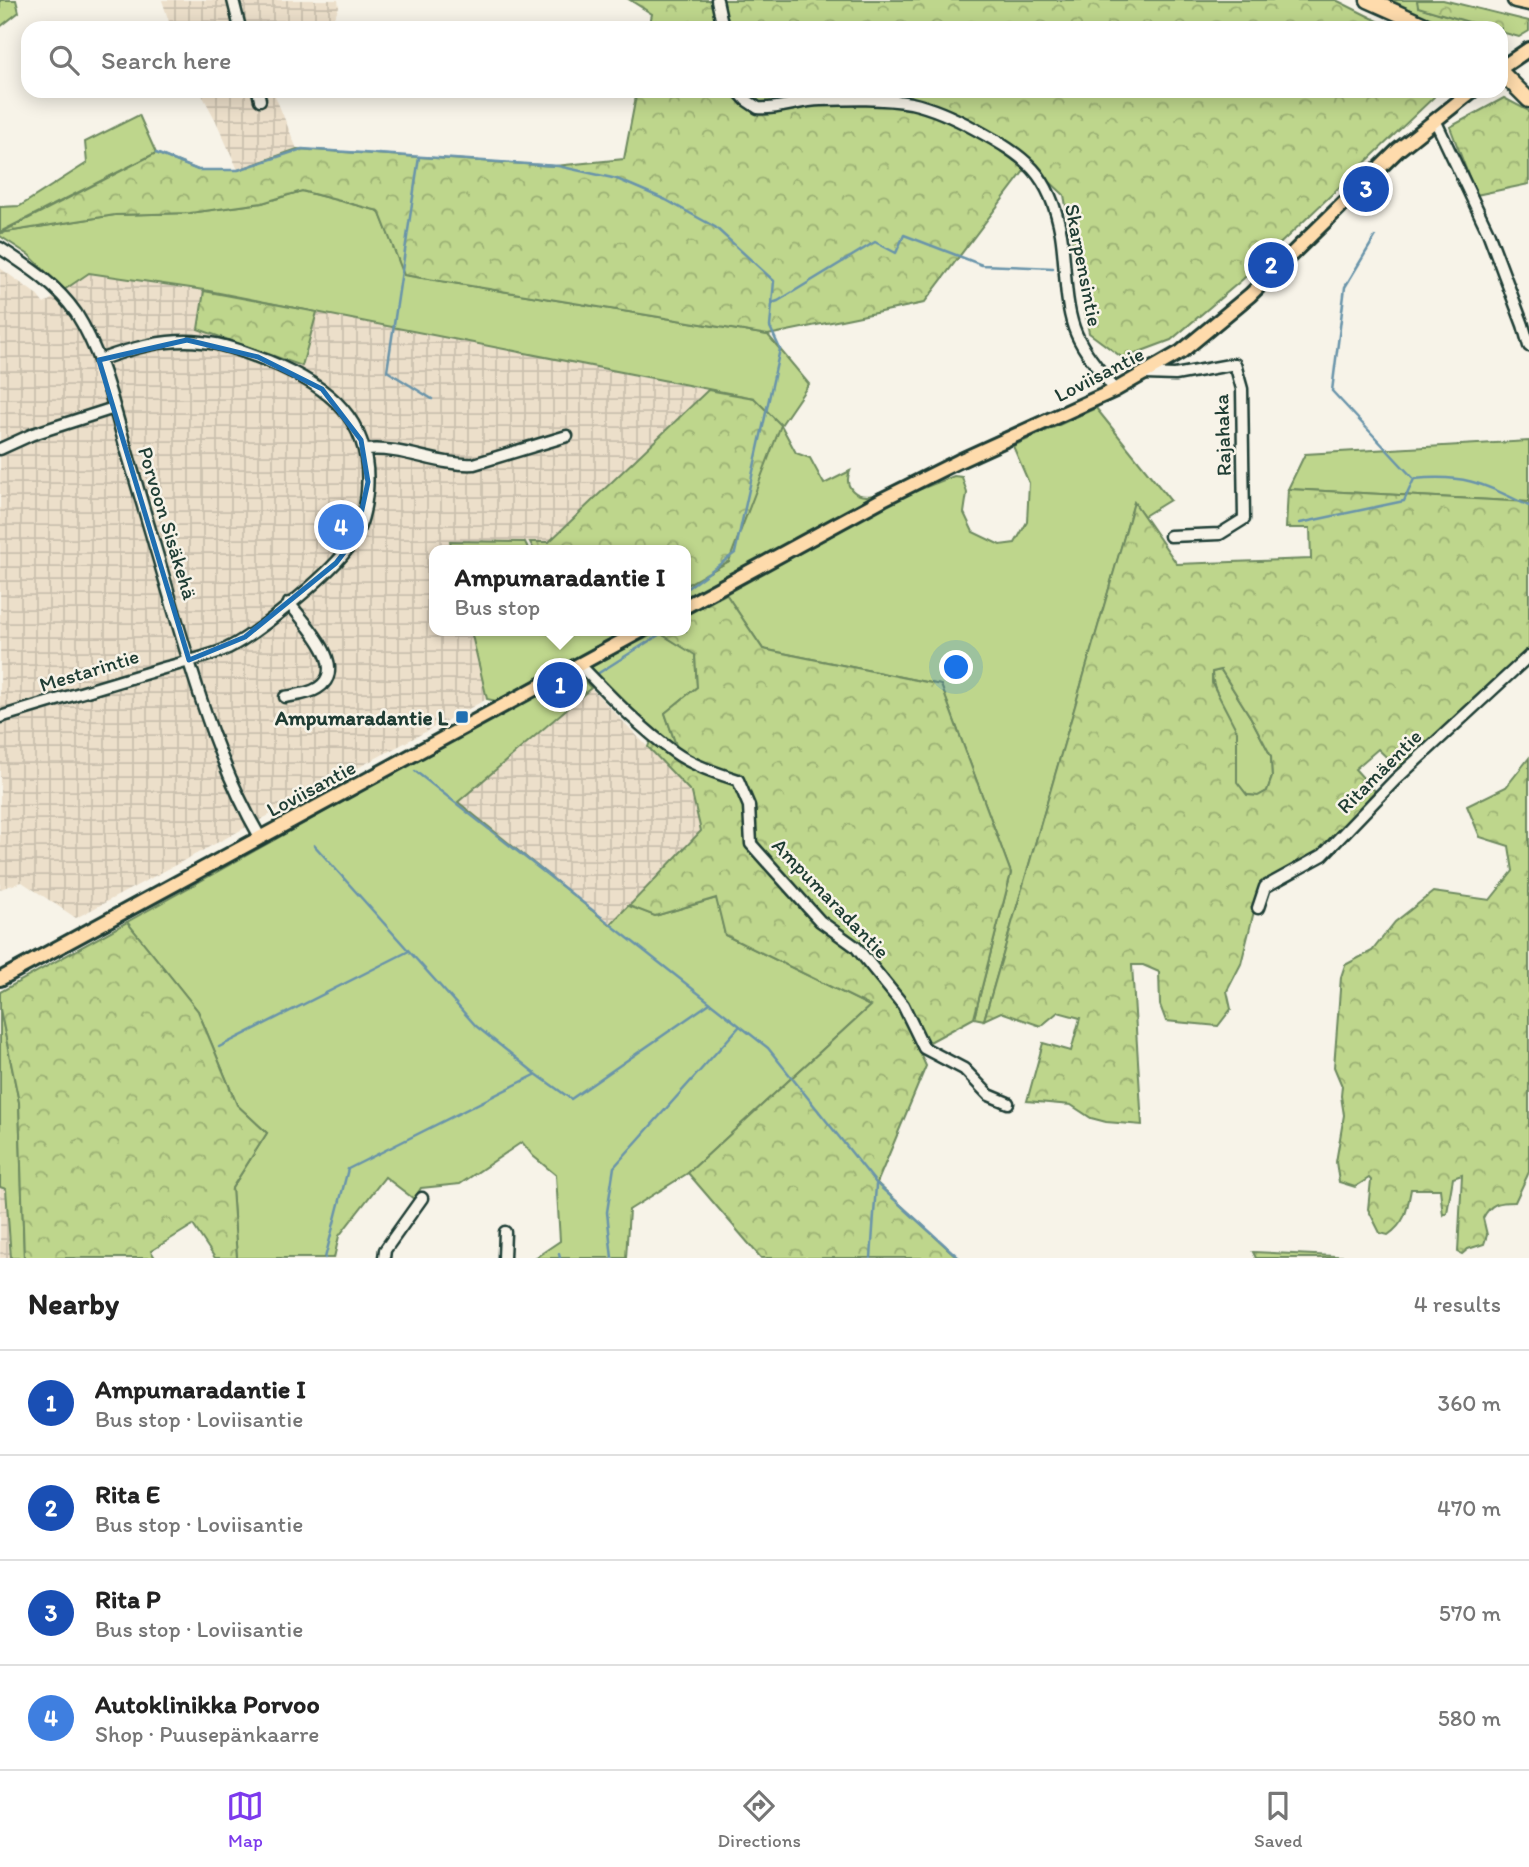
<!DOCTYPE html>
<html lang="en">
<head>
<meta charset="utf-8">
<style>
  body { margin:0; font-family:Itim,sans-serif; background:#f6f6f6; color:#222 }
  .you { position:absolute; left:957px; top:668px; width:24px; height:24px; margin:-18px; border:5px solid #fff; border-radius:50%; background:#1a73e8; box-shadow:0 0 0 10px #1a73e833 }
  .badge { display:grid; place-items:center; width:46px; height:46px; border-radius:50%; background:#7c3aed; color:#fff; font-size:23px; font-weight:700 }
  .pin { position:absolute; translate:-50% -50%; border:4px solid #fff; box-shadow:0 2px 7px #0006 }
  .popup { position:absolute; left:429px; top:545px; width:262px; height:91px; box-sizing:border-box; display:grid; place-content:center; border-radius:14px; background:#fff; filter:drop-shadow(0 2px 5px #0005); font-size:23px; white-space:nowrap; color:#767676 }
  .popup b { font-size:26px; color:#222 }
  .popup::after { content:''; position:absolute; left:50%; top:100%; margin-left:-14px; border:14px solid transparent; border-top-color:#fff }
  .list { margin:0; padding:0; list-style:none }
  h2 { display:flex; justify-content:space-between; align-items:center; height:91px; margin:0; padding:0 28px; font-size:30px }
  h2 small { font-size:23px; font-weight:400; color:#767676 }
  .list li { display:grid; grid-template-columns:46px 1fr auto; gap:21px; align-items:center; box-sizing:border-box; height:105px; padding:0 28px; border-top:2px solid #e0e0e0 }
  .list b { display:block; font-size:26px; white-space:nowrap }
  .list p { margin:0; font-size:23px; white-space:nowrap; color:#767676 }
  .list em { font-size:23px; font-style:normal; color:#767676 }
  .icon { flex:none; width:38px; height:38px; fill:none; stroke:currentColor; stroke-width:2; stroke-linecap:round; stroke-linejoin:round }
  .map { position:relative; flex:none; width:1529px; height:1258px; overflow:hidden }
  .search { position:absolute; background:#fff; box-shadow:0 4px 18px #0003; left:21px; right:21px; top:21px; height:77px; display:flex; align-items:center; gap:18px; box-sizing:border-box; padding:0 24px; border-radius:21px; color:#767676; font-size:26px }
  .sheet { height:511px; background:#fff }
  nav { display:flex; justify-content:space-around; align-items:center; box-sizing:border-box; height:98px; border-top:2px solid #e0e0e0; background:#fff; font-size:19px; color:#767676 }
  nav a { display:grid; justify-items:center; gap:4px }
  nav .on { color:#7c3aed }
  .map>svg:first-child { display:block }
  .industrial { fill:url(#industrial-grid) }
  .green { fill:#bed68c; stroke:#6e8a60; stroke-width:2 }
  .forest { fill:url(#forest-crowns); stroke:#6e8a60; stroke-width:2; fill-rule:evenodd }
  .lines { fill:none; stroke-linecap:round; stroke-linejoin:round }
  .stream { stroke:#6994aa; stroke-width:2.5 }
  .minor-casing { stroke:#1f3d34; stroke-width:15 }
  .major-casing { stroke:#1f3d34; stroke-width:18 }
  .highway-casing { stroke:#1f3d34; stroke-width:19 }
  .minor { stroke:#f7f3e8; stroke-width:10 }
  .major { stroke:#fedbac; stroke-width:12 }
  .highway { stroke:#fedbac; stroke-width:14 }
  .marked { fill:none; stroke:#1f6fb2; stroke-width:5; stroke-linejoin:round }
  .poi-dot { fill:#1f6fb2; stroke:#f7f3e8; stroke-width:2.5 }
  .labels { text-anchor:middle; dominant-baseline:central; stroke-width:5; stroke-linejoin:round; paint-order:stroke }
  .street-label { font-size:21px; fill:#1f3d34; stroke:#f7f3e8 }
  .poi-label { font-size:21px; font-weight:bold; fill:#1f3d34; stroke:#f7f3e8; text-anchor:end }
</style>
</head>
<body>
<div class="map">
<svg width="1529" height="1258" viewBox="0 0 1529 1258">
  <defs>
    <pattern id="industrial-grid" width="8" height="8" patternUnits="userSpaceOnUse" patternTransform="scale(1.75)"><rect width="8" height="8" fill="#ecdfca"/><path d="M0 4h8M4 0v8" fill="none" stroke="#cac0ae"/></pattern>
    <pattern id="forest-crowns" width="20" height="18" patternUnits="userSpaceOnUse" patternTransform="scale(1.75)"><rect width="20" height="18" fill="#bed68c"/><path d="M2 6a3 3 0 1 1 6 0M12 15a3 3 0 1 1 6 0" fill="none" stroke="#9aaf73"/></pattern>
  </defs>
  <rect width="100%" height="100%" fill="#f7f3e8"/>
  <filter id="ink" filterUnits="userSpaceOnUse"><feTurbulence type="fractalNoise" baseFrequency=".0143" numOctaves="2"/><feDisplacementMap in="SourceGraphic" scale="14" xChannelSelector="R" yChannelSelector="G"/><feConvolveMatrix kernelMatrix="1 2 1 2 8 2 1 2 1" color-interpolation-filters="sRGB"/></filter>
  <g filter="url(#ink)">
    <g class="industrial">
      <polygon points="162,0 338,0 339,7 329,28 171,28"/>
      <polygon points="200,91 273,91 297,149 238,170 215,119"/>
      <polygon points="0,268 36,294 44,304 89,273 204,291 199,329 302,365 317,312 708,390 549,542 450,541 452,550 434,550 434,631 471,631 487,699 76,918 22,882 0,889"/>
      <polygon points="591,688 692,793 701,831 610,925 457,801"/>
      <polygon points="0,1187 6,1189 11,1258 0,1258"/>
    </g>
    <g class="green">
      <polygon points="0,0 16,0 19,12 0,27"/>
      <polygon points="1391,0 1417,0 1419,7 1489,28 1447,28"/>
      <polygon points="139,115 156,153 0,232 0,207 20,206 87,163 85,142"/>
      <path d="M301,191L379,211L405,275L768,335L809,384L781,425L796,453L810,458L824,484L850,471C843,487 856,499 873,495L875,497L686,599V585L729,561L754,398L204,290L89,273L64,290L29,255L0,236V233L115,215L190,213L262,203Z"/>
      <polygon points="1096,408 1170,500 1144,516 1134,503 984,1020 974,1018 1011,873 941,685 763,649 726,594 903,496 954,476 962,477 967,493 964,513 973,532 1000,545 1015,543 1027,522 1029,483 1013,446"/>
      <polygon points="1529,441 1529,502 1288,489 1305,454"/>
      <polygon points="450,541 525,542 529,550 452,550"/>
      <polygon points="471,631 620,631 621,633 496,701 487,699"/>
      <polygon points="660,631 664,631 663,635 695,654 697,687 665,713 677,748 622,701 588,667"/>
      <path d="M1221,670L1251,718L1271,756L1272,777L1267,791L1258,796L1247,795L1236,782C1238,754 1233,735 1224,709C1219,696 1212,686 1212,672Z"/>
      <polygon points="578,674 591,688 458,802 610,925 629,905 655,916 717,898 725,935 870,1006 688,1173 629,1210 626,1258 535,1258 560,1241 556,1175 533,1156 522,1142 460,1184 421,1188 414,1199 385,1177 339,1236 334,1258 237,1258 232,1188 267,1133 237,1105 198,1011 127,922 520,703 553,690"/>
      <polygon points="0,1009 19,1102 24,1258 11,1258 6,1189 0,1187"/>
    </g>
    <g class="forest">
      <polygon points="630,0 1336,0 1392,28 649,28 652,14"/>
      <polygon points="1417,0 1443,0 1529,21 1529,31 1519,37 1501,32 1501,28 1489,28 1418,7"/>
      <polygon points="637,91 1433,91 1434,97 1243,279 1171,340 1123,358 1089,333 1064,195 1030,163 924,303 768,335 404,275 379,211 302,191 262,203 190,213 115,215 0,233 156,153 198,170 238,170 297,149 555,166 624,159"/>
      <polygon points="1504,98 1529,111 1529,184 1476,195 1450,127"/>
      <polygon points="204,291 317,312 302,366 198,329"/>
      <polygon points="708,390 754,398 781,425 729,561 686,585 686,550 534,550 530,542 549,542"/>
      <path d="M1288,489L1529,502V649L1400,770L1378,749L1355,769L1376,792L1321,852L1264,884L1256,903L1241,964L1227,991L1231,1009L1218,1026L1166,1021L1160,1005L1159,972L1143,965H1132L1142,1125L1106,1122L1091,1118L1071,1105L1027,1101L1043,1043L1071,1051L1080,1018L1058,1012L1041,1026L1001,1012L984,1020L1134,502L1177,564L1311,559L1310,528H1286ZM1221,670L1251,718L1271,756L1272,777L1267,791L1258,796L1247,795L1237,782V731L1212,683V672Z"/>
      <polygon points="726,594 763,649 941,685 1011,873 974,1018 926,1044 907,1002 859,943 821,916 755,842 754,804 741,775 712,766 677,748 665,713 697,687 695,655 663,635 664,631 686,631 686,615"/>
      <polygon points="651,739 733,783 745,806 747,845 788,895 818,924 852,949 898,1005 926,1066 877,1183 958,1258 761,1258 688,1173 870,1006 725,935 716,898 655,916 629,906 701,831 692,793 648,747"/>
      <path d="M1529,758V1172L1515,1202C1498,1202 1491,1203 1483,1218L1487,1235L1484,1244L1468,1249L1462,1254L1458,1252L1462,1175L1453,1178L1447,1213L1443,1215L1440,1189H1411C1407,1210 1406,1222 1388,1235L1380,1233L1368,1209L1371,1180L1369,1178L1355,1187L1339,1182L1336,1162L1344,1115L1341,1096L1342,1086L1334,1067L1341,977L1345,965L1372,951L1395,922L1433,892L1490,900L1513,871L1509,846L1480,837L1467,806L1506,787Z"/>
      <polygon points="127,922 198,1011 237,1105 267,1133 232,1188 237,1258 215,1258 193,1225 151,1251 155,1258 24,1258 19,1102 0,1009 0,992"/>
      <polygon points="1253,1252 1356,1257 1357,1258 1256,1258"/>
    </g>
    <g class="lines">
      <g class="stream">
        <polyline points="156,153 198,170 238,170 302,149 558,166 617,179 666,200 715,227 774,281 770,327 780,349 735,553 686,589"/>
        <polyline points="419,157 387,371 432,399"/>
        <polyline points="1375,237 1345,287 1332,391 1414,479"/>
        <polyline points="772,303 778,301 875,242 896,253 904,235 982,265 1053,268"/>
        <path d="M1300,523L1404,501L1414,479C1467,474 1483,484 1529,506"/>
        <polyline points="594,676 665,631"/>
        <polyline points="415,771 768,1048 876,1183 959,1258"/>
        <polyline points="314,845 476,1026 536,1074 571,1099 710,1003"/>
        <polyline points="219,1047 407,952"/>
        <polyline points="559,1254 560,1258"/>
        <polyline points="325,1258 348,1169 535,1075"/>
        <polyline points="612,1258 607,1212 614,1167 739,1027"/>
        <polyline points="871,1258 876,1185"/>
      </g>
      <g class="minor-casing">
        <g id="minor">
          <polyline points="233,0 240,28"/>
          <polyline points="717,0 723,28"/>
          <polyline points="258,91 260,100"/>
          <path d="M738,91L746,100L758,108C779,110 800,100 821,100C851,99 882,98 911,103C933,108 955,118 975,129C1026,157 1050,173 1061,234C1066,265 1064,299 1074,328C1082,351 1101,371 1115,390"/>
          <polyline points="1435,120 1488,232 1523,325 1529,346"/>
          <path d="M0,248C29,267 57,285 76,313C104,357 115,413 130,462C147,520 164,577 181,635C202,705 223,773 260,837"/>
          <polyline points="1145,374 1175,375 1235,364 1242,389 1244,519 1220,534 1170,536"/>
          <polyline points="0,449 33,434 114,408"/>
          <path d="M366,450C403,446 437,466 474,464L567,436"/>
          <path d="M579,664C609,695 639,727 674,752C692,765 716,773 738,780L749,806L751,844L820,921L856,947L903,1005L924,1048L964,1069L989,1095L1008,1103"/>
          <path d="M285,697C296,695 309,694 318,688C350,668 304,622 289,603"/>
          <path d="M0,717C52,701 105,686 157,670C180,663 206,658 228,648C257,634 326,577 346,551C360,533 365,514 367,492C373,420 329,386 268,361C247,353 225,344 202,342C166,338 132,348 99,360"/>
          <polyline points="1258,908 1265,887 1323,855 1395,780 1529,656"/>
          <polyline points="384,1258 385,1250 422,1198"/>
          <polyline points="504,1258 505,1232"/>
        </g>
      </g>
      <g class="major-casing">
        <g id="major">
          <polyline points="1501,68 1529,49"/>
          <polyline points="686,606 883,499 959,461 1115,390 1181,352 1250,295 1398,150 1472,91"/>
          <polyline points="0,979 641,631"/>
        </g>
      </g>
      <g class="highway-casing">
        <g id="highway">
          <polyline points="1368,0 1431,28"/>
          <polyline points="1515,0 1529,3"/>
          <polyline points="1501,72 1529,100"/>
        </g>
      </g>
      <use href="#minor" class="minor"/>
      <use href="#major" class="major"/>
      <use href="#highway" class="highway"/>
    </g>
  </g>
  <path class="marked" d="M187,340L258,357L322,389L361,440L368,482L356,537L336,563L245,637L189,660L99,360Z"/>
  <rect class="poi-dot" x="455" y="710" width="14" height="14" rx="3.5"/>
  <g class="labels">
    <g class="street-label">
      <text transform="translate(1084 265) rotate(79)">Skarpensintie</text>
      <text transform="translate(1099 374) rotate(-27)">Loviisantie</text>
      <text transform="translate(1222 435) rotate(-92)">Rajahaka</text>
      <text transform="translate(168 523) rotate(73)">Porvoon Sisäkehä</text>
      <text transform="translate(89 670) rotate(-17)">Mestarintie</text>
      <text transform="translate(1379 771) rotate(-45)">Ritamäentie</text>
      <text transform="translate(311 788) rotate(-28)">Loviisantie</text>
      <text transform="translate(831 898) rotate(46)">Ampumaradantie</text>
    </g>
    <g class="poi-label">
      <text x="448" y="717">Ampumaradantie L</text>
    </g>
  </g>
</svg>
<div class="you"></div>
<div class="pin badge" style="left:560px;top:685px;background:#1a4fb4">1</div>
<div class="popup"><b>Ampumaradantie I</b>Bus stop</div>
<div class="pin badge" style="left:1271px;top:265px;background:#1a4fb4">2</div>
<div class="pin badge" style="left:1366px;top:189px;background:#1a4fb4">3</div>
<div class="pin badge" style="left:341px;top:527px;background:#3f7fe0">4</div>
<div class="search"><svg class="icon" aria-label="search" viewBox="0 0 24 24"><circle cx="10" cy="10" r="6"/><path d="M15 15l6 6"/></svg>Search here</div>
</div>
<section class="sheet">
<h2>Nearby<small>4 results</small></h2>
<ul class="list">
<li><span class="badge" style="background:#1a4fb4">1</span><div><b>Ampumaradantie I</b><p>Bus stop · Loviisantie</p></div><em>360 m</em></li>
<li><span class="badge" style="background:#1a4fb4">2</span><div><b>Rita E</b><p>Bus stop · Loviisantie</p></div><em>470 m</em></li>
<li><span class="badge" style="background:#1a4fb4">3</span><div><b>Rita P</b><p>Bus stop · Loviisantie</p></div><em>570 m</em></li>
<li><span class="badge" style="background:#3f7fe0">4</span><div><b>Autoklinikka Porvoo</b><p>Shop · Puusepänkaarre</p></div><em>580 m</em></li>
</ul>
</section>
<nav>
<a class="on"><svg class="icon" aria-label="map" viewBox="0 0 24 24"><path d="M3 6l6-2 6 2 6-2v14l-6 2-6-2-6 2zM9 4v14M15 6v14"/></svg>Map</a>
<a><svg class="icon" aria-label="directions" viewBox="0 0 24 24"><path d="M12 3l9 9-9 9-9-9zM9 14v-3h6M13 9l2 2-2 2"/></svg>Directions</a>
<a><svg class="icon" aria-label="saved" viewBox="0 0 24 24"><path d="M7 4h10v16l-5-4-5 4z"/></svg>Saved</a>
</nav>
</body>
</html>
